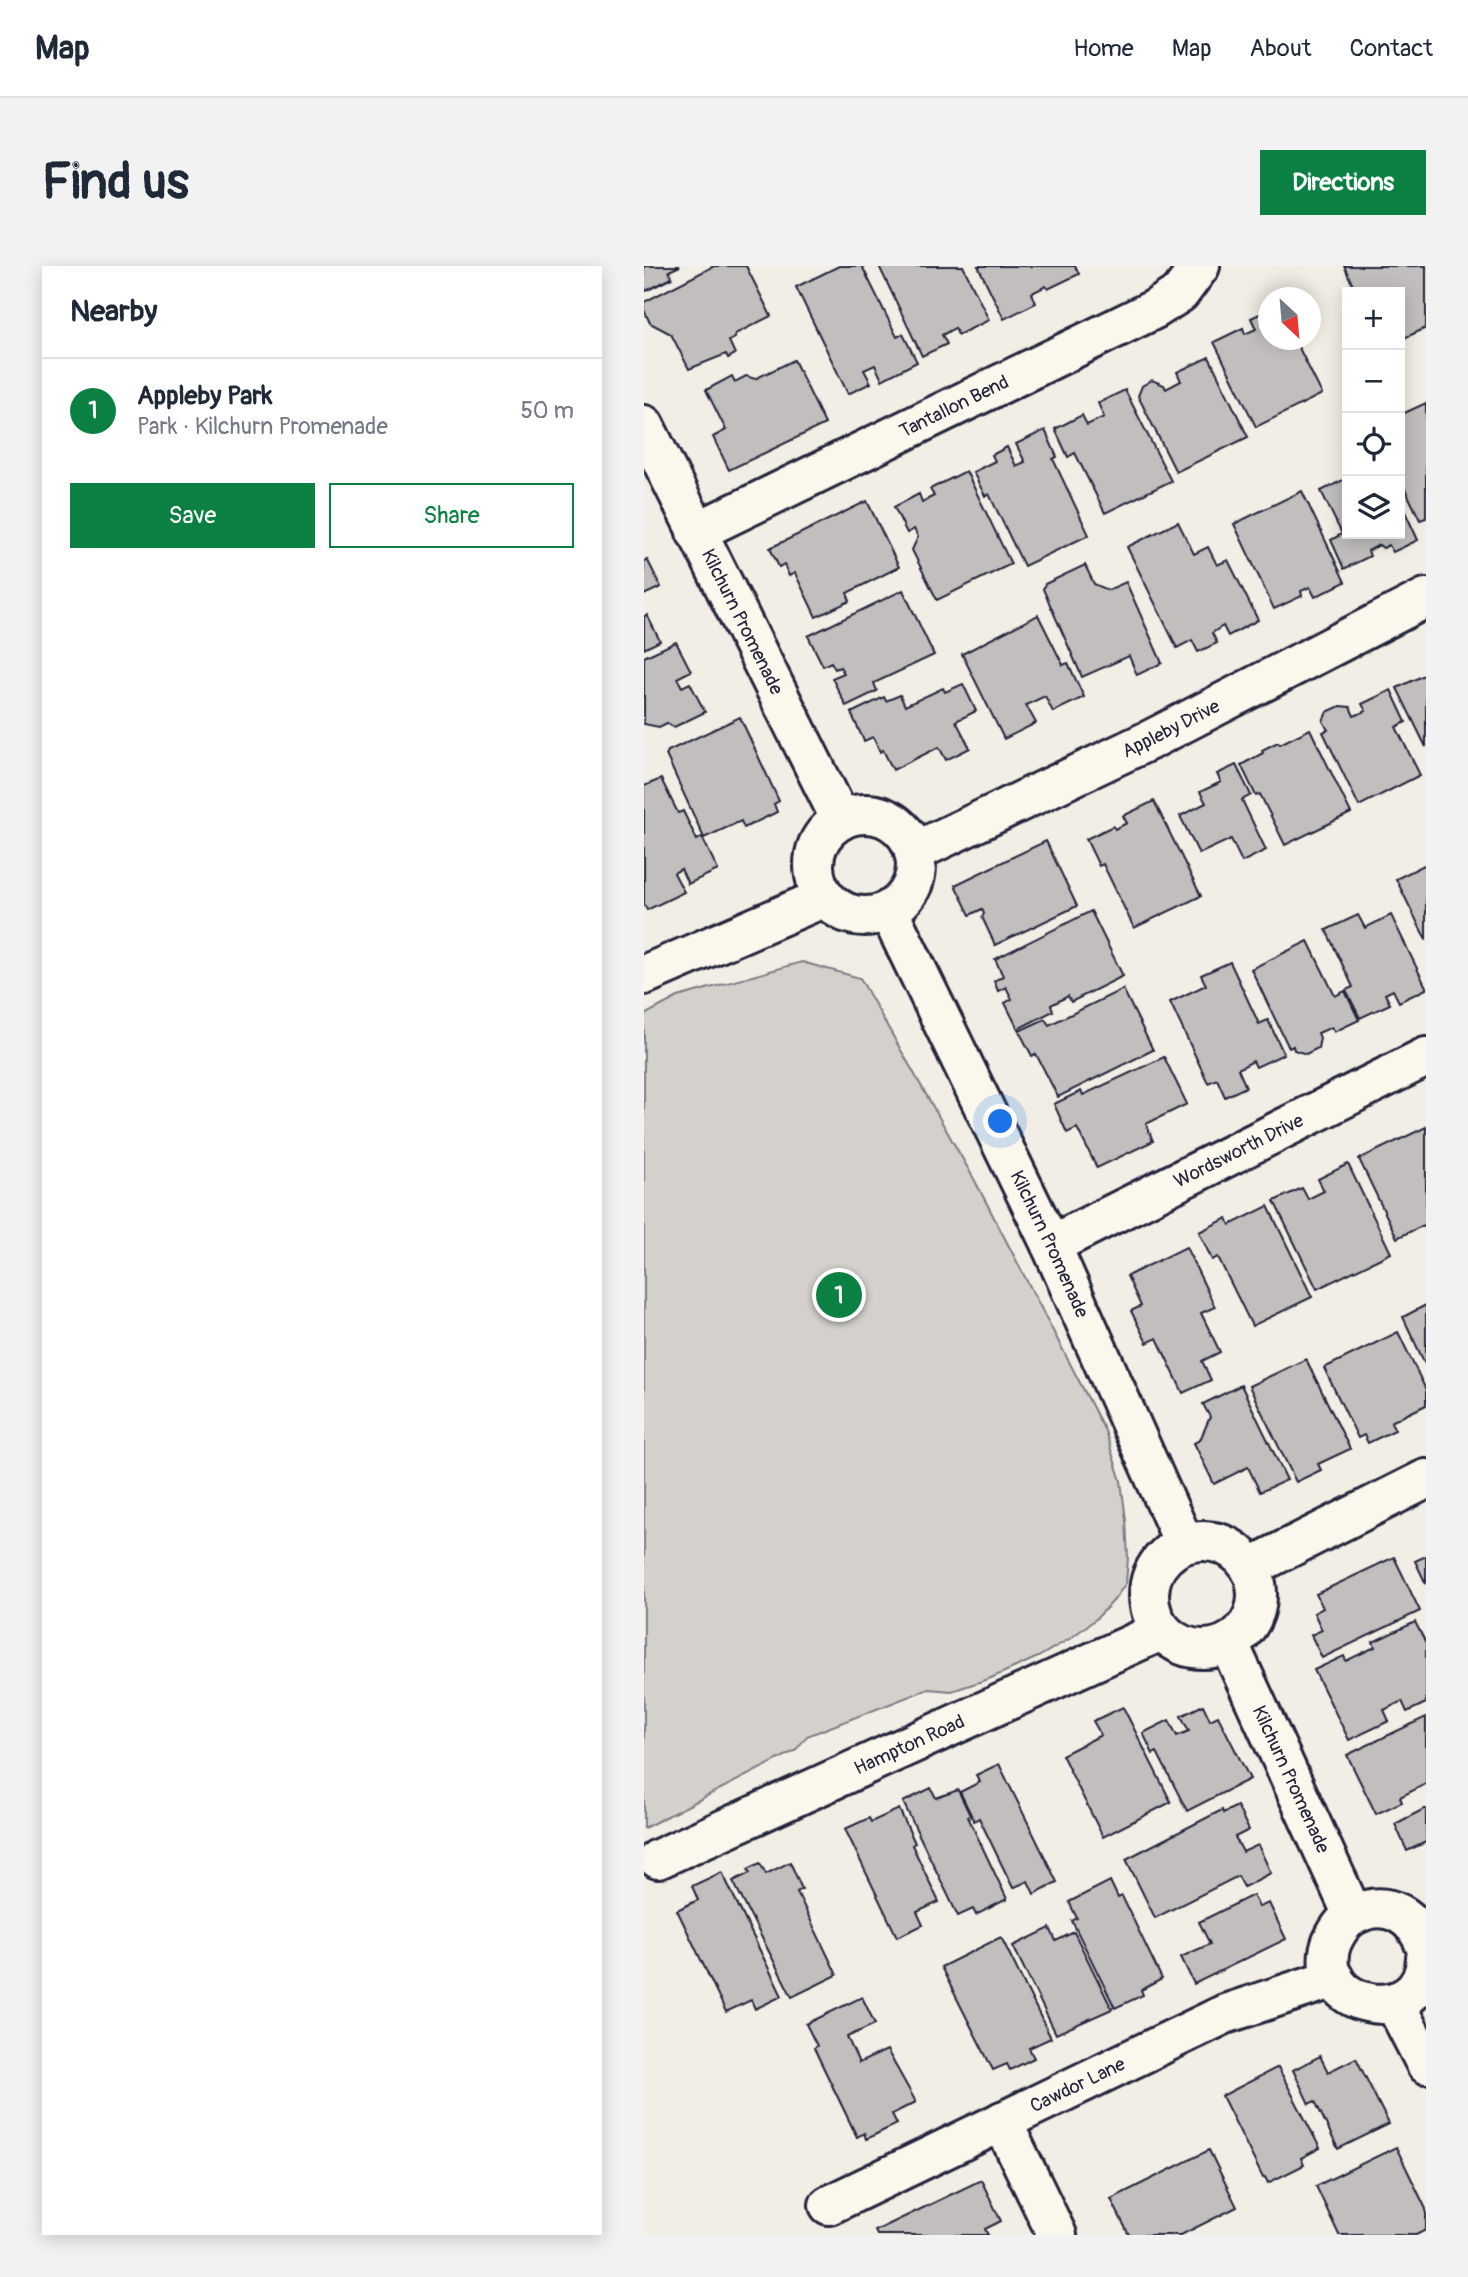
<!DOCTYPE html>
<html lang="en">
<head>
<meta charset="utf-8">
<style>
  body { margin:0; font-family:Pangolin,sans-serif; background:#f2f2f3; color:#1f2937 }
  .controls { position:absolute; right:21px; top:21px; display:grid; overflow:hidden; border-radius:0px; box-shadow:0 4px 18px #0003 }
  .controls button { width:63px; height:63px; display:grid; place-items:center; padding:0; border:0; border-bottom:2px solid #e0e1e3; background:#fff; color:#1f2937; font:35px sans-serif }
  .compass { position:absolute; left:614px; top:21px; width:63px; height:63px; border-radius:50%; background:#fff; box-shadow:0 4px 18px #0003; rotate:154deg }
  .you { position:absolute; left:357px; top:856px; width:24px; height:24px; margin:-18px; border:5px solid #fff; border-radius:50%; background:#1a73e8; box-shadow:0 0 0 10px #1a73e833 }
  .badge { display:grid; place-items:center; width:46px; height:46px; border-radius:50%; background:#0b8043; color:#fff; font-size:23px; font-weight:700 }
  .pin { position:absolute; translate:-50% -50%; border:4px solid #fff; box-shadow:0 2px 7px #0006 }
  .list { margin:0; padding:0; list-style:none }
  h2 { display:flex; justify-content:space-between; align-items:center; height:91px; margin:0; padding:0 28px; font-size:30px }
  h2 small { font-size:23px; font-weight:400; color:#747a83 }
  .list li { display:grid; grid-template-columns:46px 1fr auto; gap:21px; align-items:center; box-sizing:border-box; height:105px; padding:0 28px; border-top:2px solid #e0e1e3 }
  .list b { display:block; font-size:26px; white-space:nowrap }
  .list p { margin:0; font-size:23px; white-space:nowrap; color:#747a83 }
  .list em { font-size:23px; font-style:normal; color:#747a83 }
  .actions { display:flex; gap:14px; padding:21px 28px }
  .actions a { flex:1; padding:16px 0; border:2px solid #0b8043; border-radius:0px; text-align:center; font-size:24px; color:#0b8043 }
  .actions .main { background:#0b8043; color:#fff }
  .icon { flex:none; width:38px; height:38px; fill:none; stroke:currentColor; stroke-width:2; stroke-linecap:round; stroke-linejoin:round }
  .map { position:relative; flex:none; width:782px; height:1969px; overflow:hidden; border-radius:0px }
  header { display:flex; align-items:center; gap:42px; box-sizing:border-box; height:98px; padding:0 35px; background:#fff; border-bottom:2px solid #e0e1e3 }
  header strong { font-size:33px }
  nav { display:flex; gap:38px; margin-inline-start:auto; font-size:24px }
  .intro { display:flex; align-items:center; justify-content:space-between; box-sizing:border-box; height:168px; padding:0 42px }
  h1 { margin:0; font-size:49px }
  .button { padding:18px 32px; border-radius:0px; background:#0b8043; color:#fff; font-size:24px; font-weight:700 }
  main { display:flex; gap:42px; padding:0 42px }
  aside { flex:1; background:#fff; border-radius:0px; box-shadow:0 4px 18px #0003 }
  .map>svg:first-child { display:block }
  .green { fill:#d4d1cc; stroke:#7b7a84; stroke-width:2 }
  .building { fill:#c2bebe; stroke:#22223b; stroke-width:2 }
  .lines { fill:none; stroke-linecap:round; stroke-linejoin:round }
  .minor-casing { stroke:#22223b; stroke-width:44 }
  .minor { stroke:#fbf7ec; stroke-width:38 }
  .labels { text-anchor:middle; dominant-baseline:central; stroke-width:7; stroke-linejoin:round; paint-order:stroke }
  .street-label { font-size:19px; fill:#22223b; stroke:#fbf7ec }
</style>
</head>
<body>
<header>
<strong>Map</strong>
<nav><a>Home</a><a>Map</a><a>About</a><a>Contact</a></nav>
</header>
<div class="intro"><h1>Find us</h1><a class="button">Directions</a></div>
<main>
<aside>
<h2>Nearby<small></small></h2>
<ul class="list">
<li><span class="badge">1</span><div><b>Appleby Park</b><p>Park · Kilchurn Promenade</p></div><em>50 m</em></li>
</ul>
<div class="actions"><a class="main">Save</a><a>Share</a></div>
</aside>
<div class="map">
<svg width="782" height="1969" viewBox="0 0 782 1969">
  <rect width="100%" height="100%" fill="#f2eee5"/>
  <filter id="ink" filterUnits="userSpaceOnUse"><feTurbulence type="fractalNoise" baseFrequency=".0143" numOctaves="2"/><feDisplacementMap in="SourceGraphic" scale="14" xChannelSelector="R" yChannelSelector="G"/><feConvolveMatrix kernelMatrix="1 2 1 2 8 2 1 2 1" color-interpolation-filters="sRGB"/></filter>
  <g filter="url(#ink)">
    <polygon class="green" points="158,696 216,712 330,913 461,1165 477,1215 482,1254 484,1292 482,1317 470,1334 453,1352 427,1372 394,1391 347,1412 308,1425 284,1423 163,1470 151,1485 0,1562 0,749 34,731"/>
    <g class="building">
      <polygon points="0,0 36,0 25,5 28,12 2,25 0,20"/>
      <polygon points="70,0 102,0 127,50 91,68 91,72 85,75 91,88 84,92 82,88 45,103 27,68 6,57 0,44 0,36"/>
      <polygon points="195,0 218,0 253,71 259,68 273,96 238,114 231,99 220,104 227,117 204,128 152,21"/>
      <polygon points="235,0 319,0 345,54 314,69 311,62 298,69 303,78 278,90"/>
      <polygon points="334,0 431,0 435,8 404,23 402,20 388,27 392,37 360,53"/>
      <polygon points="700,0 782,0 782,62 756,74 756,26 712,26"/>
      <polygon points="624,44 624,74 651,74 678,128 612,161 570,76 599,62 601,68 612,63 607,52"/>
      <polygon points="565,91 604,171 532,206 494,130 498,120 508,114 520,119 522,123 537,115 533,106"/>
      <polygon points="150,94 181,158 85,204 69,171 82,164 62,124 88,110 91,116 102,110 111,113"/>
      <polygon points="481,124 527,215 461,247 431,187 424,191 411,163 438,149 443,159 460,151 454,137"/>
      <polygon points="782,137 782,252 776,254 756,213 756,149"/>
      <polygon points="401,164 413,191 409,193 445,269 380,300 345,228 341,230 329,206 351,195 348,189 363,181 372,200 381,196 372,178"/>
      <polygon points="322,205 367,298 293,334 268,284 274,271 270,263 263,267 250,241 275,228 278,236 290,230 286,223"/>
      <polygon points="703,212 703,268 756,268 756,235 774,274 749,286 745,279 739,282 735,279 724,285 726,290 700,303 687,274 698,268 677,225"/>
      <polygon points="658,225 701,316 671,331 666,321 657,325 658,330 630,343 590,258"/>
      <polygon points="223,235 255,301 203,327 206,335 172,351 151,307 145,310 140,298 135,301 126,282"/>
      <polygon points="534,256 550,288 564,281 573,299 584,294 614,354 584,370 579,360 568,367 573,377 554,386 548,374 533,382 483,281"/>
      <polygon points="3,293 17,321 0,329 0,295"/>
      <polygon points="441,299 450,318 464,324 482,316 518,397 493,409 485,390 438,411 399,323 401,318"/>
      <polygon points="259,324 290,389 230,417 233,425 202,440 188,412 200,407 196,401 191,403 187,396 179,400 164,370"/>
      <polygon points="3,349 16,375 0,383 0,350"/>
      <polygon points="394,349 419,399 424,397 440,431 409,446 401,430 382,439 392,457 360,473 318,388"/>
      <polygon points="32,376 47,405 33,412 38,421 46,417 61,446 30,461 23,457 15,461 0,458 0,391"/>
      <polygon points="782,408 782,481 753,422"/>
      <polygon points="319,418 332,445 312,455 326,482 302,494 295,481 249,504 239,484 236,486 229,471 220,475 207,447 240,431 242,435 256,429 261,440 299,422 301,426"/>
      <polygon points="747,424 762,456 752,461 776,509 715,540 679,466 684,464 679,455 683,446 696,440 706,441 710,450 722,445 718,438"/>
      <polygon points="96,451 135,535 130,538 133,546 100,562 97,555 60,572 22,489 24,485"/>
      <polygon points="666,463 707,547 641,579 616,528 612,530 597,499 619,487 618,484 634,476 636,478"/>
      <polygon points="592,499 607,529 598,534 622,584 598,596 587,573 555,588 536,550 562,537 556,526 577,516 573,508"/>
      <polygon points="17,513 34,547 39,545 53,574 58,571 74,604 44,618 37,603 30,607 40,626 3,644 0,638 0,520"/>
      <polygon points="510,535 557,630 490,662 459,598 455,600 442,573 469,560 471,563 483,557 479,550"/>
      <polygon points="402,575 433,640 351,679 338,651 340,648 338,643 326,649 311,619"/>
      <polygon points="782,598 782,674 752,613"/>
      <polygon points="447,645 479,710 427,736 424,730 407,739 409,745 374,763 361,737 368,733 362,721 354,725 350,715 359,710 351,693"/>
      <polygon points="714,649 721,662 747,649 782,721 782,723 755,736 749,724 741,728 746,738 716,752 702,724 709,721 682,664"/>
      <polygon points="664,675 691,730 701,725 715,754 690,766 688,761 674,767 676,772 674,782 662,788 650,784 649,780 645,782 607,703"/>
      <polygon points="586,696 615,758 624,754 640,788 612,801 609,795 594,803 602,821 581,831 573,813 564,817 526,736 562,719 557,709"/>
      <polygon points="479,723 509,784 414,831 392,788 388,790 375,765 401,753 405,759"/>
      <polygon points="520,791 543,838 502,858 509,875 453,902 433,862 423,867 410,838 437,825 439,829"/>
      <polygon points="782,861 782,958 753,972 715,893"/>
      <polygon points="704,898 747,987 673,1023 630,935 658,922 664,933 680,925 674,913"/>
      <polygon points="624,940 668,1031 608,1060 574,991 568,994 555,966 583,952 586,959"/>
      <polygon points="542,981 571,1041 557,1047 576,1086 558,1095 567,1114 539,1127 513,1072 503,1077 487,1045 497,1040 483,1010"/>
      <polygon points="782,1039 782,1097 781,1098 759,1051"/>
      <polygon points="754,1066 782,1124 782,1139 747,1156 751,1164 724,1177 720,1169 714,1172 680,1102"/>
      <polygon points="662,1093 706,1183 674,1198 677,1204 652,1216 605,1120"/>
      <polygon points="597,1119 643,1214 616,1226 604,1201 570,1218 550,1177 556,1174 566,1151 559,1138"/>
      <polygon points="782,1290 782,1318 771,1295"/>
      <polygon points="750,1291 776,1345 678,1392 667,1369 678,1364 670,1347 679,1342 672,1328"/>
      <polygon points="771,1356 782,1377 782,1437 763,1446 758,1435 740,1444 745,1455 705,1474 670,1404 700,1390 702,1395 731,1381 729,1376"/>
      <polygon points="559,1439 566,1454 574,1450 606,1513 543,1545 513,1486 509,1488 499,1467 525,1454 533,1470 545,1465 537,1450"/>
      <polygon points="479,1441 527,1536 459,1571 418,1489 457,1469 449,1455"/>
      <polygon points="782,1451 782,1518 756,1531 758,1536 732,1548 703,1489"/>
      <polygon points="355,1498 413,1616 390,1628 384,1615 369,1622 335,1552 330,1555 316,1526 336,1516 332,1509"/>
      <polygon points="287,1522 292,1532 314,1524 326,1549 324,1551 363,1633 332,1649 329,1643 314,1650 259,1536"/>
      <polygon points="593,1540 605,1564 591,1571 599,1586 614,1579 627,1607 600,1621 594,1610 511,1652 482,1593 578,1544 579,1547"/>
      <polygon points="255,1543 271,1577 268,1579 295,1636 273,1646 279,1659 253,1671 201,1563 225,1552 227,1556"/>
      <polygon points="780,1543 782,1543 782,1576 763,1585 751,1558"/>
      <polygon points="146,1596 158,1623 153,1626 193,1709 148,1731 89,1615 106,1607 104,1603 116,1597 122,1608"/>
      <polygon points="78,1606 138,1730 111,1743 107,1734 82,1746 33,1644 54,1634 48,1620"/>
      <polygon points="466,1615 474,1632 478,1630 518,1713 497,1724 499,1729 471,1742 428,1655 433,1652 425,1636"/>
      <polygon points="609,1629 615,1641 625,1637 642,1673 550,1718 537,1691 566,1678 555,1656"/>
      <polygon points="406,1662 412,1675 430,1666 468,1743 412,1768 369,1680"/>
      <polygon points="357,1671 407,1772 385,1782 390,1792 366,1804 363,1798 349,1804 297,1701"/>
      <polygon points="218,1731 231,1758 203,1771 215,1797 243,1784 272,1836 248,1848 253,1858 222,1873 220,1867 213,1871 170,1782 173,1780 162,1758"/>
      <polygon points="676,1790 684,1806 712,1792 745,1858 694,1883 671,1835 665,1838 649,1804"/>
      <polygon points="634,1801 676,1882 657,1892 660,1899 624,1917 621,1911 619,1912 578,1830"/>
      <polygon points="752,1881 782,1943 782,1964 772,1969 695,1969 672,1920"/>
      <polygon points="565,1884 593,1941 537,1969 485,1969 467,1933"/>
      <polygon points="337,1914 357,1955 341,1963 344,1969 233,1969 231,1965"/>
    </g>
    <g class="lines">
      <g class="minor-casing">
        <g id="minor">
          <path id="s1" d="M0,159L197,554"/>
          <path id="s2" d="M52,266L511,43L536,27L556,0"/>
          <circle cx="221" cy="599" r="51"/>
          <path id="s3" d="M270,586L508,473L782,332"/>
          <path id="s4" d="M244,644L407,979L540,1277"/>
          <polyline points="0,709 181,631"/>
          <path id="s5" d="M407,979L782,791"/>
          <circle cx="559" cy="1329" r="54"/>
          <polyline points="607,1301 782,1213"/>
          <path id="s6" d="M585,1378L709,1649"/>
          <path id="s7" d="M14,1593L517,1365"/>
          <path d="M782,1682C772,1651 744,1632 712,1648C701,1653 693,1665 688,1676C663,1740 779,1768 782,1692"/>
          <polyline points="750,1736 782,1798"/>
          <polyline points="358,1855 413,1969"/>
          <path id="s8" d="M185,1939L581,1748L690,1712"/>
        </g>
      </g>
      <use href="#minor" class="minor"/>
    </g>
  </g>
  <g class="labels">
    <g class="street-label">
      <text stroke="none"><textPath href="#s2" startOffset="287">Tantallon Bend</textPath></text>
      <text stroke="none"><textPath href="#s1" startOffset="220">Kilchurn Promenade</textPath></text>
      <text stroke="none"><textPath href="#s3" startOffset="285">Appleby Drive</textPath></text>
      <text stroke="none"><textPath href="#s5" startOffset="210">Wordsworth Drive</textPath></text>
      <text stroke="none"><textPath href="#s4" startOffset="371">Kilchurn Promenade</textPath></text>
      <text stroke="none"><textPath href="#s7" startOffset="276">Hampton Road</textPath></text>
      <text stroke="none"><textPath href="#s6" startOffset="149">Kilchurn Promenade</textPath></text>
      <text stroke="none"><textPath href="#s8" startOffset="276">Cawdor Lane</textPath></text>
    </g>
  </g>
</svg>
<div class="controls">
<button>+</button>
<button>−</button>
<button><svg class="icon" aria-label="locate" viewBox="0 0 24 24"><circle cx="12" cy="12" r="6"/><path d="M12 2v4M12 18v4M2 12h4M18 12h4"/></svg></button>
<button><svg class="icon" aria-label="layers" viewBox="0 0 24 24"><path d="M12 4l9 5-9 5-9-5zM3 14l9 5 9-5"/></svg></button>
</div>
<svg class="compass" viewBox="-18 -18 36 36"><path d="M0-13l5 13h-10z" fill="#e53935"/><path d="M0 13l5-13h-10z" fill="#747a83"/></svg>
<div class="you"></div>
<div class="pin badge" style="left:195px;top:1029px">1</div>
</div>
</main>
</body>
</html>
